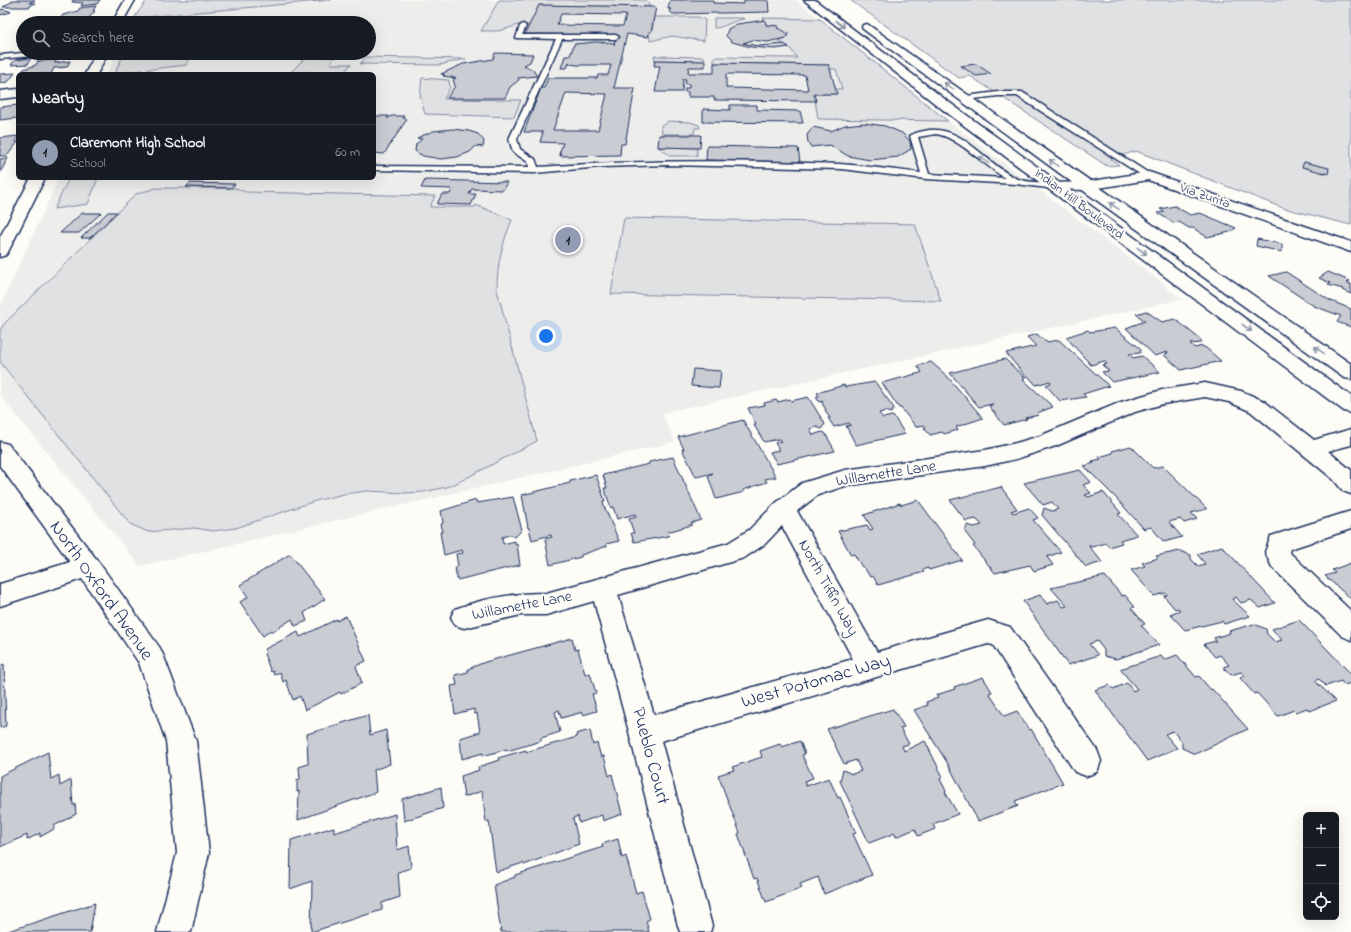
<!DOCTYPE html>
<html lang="en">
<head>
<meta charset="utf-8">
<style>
  body { margin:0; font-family:"Indie Flower",sans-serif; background:#242831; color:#f1f3f6 }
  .controls { position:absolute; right:12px; bottom:12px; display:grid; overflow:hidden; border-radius:6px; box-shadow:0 4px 16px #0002 }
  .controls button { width:36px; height:36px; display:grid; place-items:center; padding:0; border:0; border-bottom:1px solid #363941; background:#171b24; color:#f1f3f6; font:20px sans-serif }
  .you { position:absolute; left:546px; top:336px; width:14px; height:14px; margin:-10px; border:3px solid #fff; border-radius:50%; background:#1a73e8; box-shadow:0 0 0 6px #1a73e833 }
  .badge { display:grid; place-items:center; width:26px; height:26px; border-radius:50%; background:#919bb2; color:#111; font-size:13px; font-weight:700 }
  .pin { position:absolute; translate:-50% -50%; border:2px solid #fff; box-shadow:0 1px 4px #0006 }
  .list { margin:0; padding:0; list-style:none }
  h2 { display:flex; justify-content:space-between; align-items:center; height:52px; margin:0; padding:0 16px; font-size:17px }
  h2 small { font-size:13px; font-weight:400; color:#9ea1a6 }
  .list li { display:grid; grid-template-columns:26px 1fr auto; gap:12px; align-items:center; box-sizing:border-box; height:56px; padding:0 16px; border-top:1px solid #363941 }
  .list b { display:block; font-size:15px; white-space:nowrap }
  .list p { margin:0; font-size:13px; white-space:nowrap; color:#9ea1a6 }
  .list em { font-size:13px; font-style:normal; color:#9ea1a6 }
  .icon { flex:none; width:22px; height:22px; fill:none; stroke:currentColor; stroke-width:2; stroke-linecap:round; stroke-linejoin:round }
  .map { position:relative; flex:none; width:1351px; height:932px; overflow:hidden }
  .search { position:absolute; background:#171b24; box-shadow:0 4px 16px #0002; left:16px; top:16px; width:360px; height:44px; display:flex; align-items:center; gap:10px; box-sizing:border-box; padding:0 14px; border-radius:22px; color:#9ea1a6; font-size:15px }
  .panel { position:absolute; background:#171b24; box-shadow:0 4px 16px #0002; left:16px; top:72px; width:360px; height:108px; border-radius:6px }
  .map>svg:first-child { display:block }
  .built { fill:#edeeec }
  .green { fill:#e0e1e3; stroke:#7e88a0 }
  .building { fill:#c9ccd3; stroke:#1b2f5e; fill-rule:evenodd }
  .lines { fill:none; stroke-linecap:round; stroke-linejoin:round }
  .lane-casing { stroke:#1b2f5e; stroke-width:3 }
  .street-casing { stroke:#1b2f5e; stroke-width:3 }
  .primary-casing { stroke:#1b2f5e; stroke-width:3 }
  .lane { fill:#fdfcf7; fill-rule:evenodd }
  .street { fill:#fdfcf7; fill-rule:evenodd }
  .primary { fill:#fdfcf7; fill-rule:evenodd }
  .oneway { stroke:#8c96aa }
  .labels { text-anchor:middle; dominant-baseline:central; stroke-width:4; stroke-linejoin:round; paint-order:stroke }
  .far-street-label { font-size:13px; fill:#1b2f5e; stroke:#fdfcf7 }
  .street-label { font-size:16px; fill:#1b2f5e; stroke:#fdfcf7 }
  .near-street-label { font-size:19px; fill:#1b2f5e; stroke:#fdfcf7 }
</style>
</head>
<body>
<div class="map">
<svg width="1351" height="932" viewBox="0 0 1351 932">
  <rect width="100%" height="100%" fill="#fdfcf7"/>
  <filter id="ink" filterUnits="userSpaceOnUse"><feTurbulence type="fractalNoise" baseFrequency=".025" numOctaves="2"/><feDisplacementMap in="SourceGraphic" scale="8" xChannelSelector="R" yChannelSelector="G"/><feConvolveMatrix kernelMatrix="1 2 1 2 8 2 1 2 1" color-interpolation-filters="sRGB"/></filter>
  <g filter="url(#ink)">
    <polygon class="built" points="331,0 796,0 948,121 1168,287 1166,288 1168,290 1183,299 662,413 675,442 140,566 0,395 0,307 59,178 374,178 374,74 107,74 117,53 369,53 369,23 131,23 134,18"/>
    <g class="green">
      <polygon points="147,0 331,0 134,18"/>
      <polygon points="499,0 646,0 650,7 539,5 530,25 519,25 498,31 481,31"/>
      <polygon points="850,0 1351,0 1351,225 1283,208 1136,151 1111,159 1119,165 1107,166 970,76 959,78"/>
      <polygon points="654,17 698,17 705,20 704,41 672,36 650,41 649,32 652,31"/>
      <path d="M714,18H743L744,19C734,20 723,28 714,28Z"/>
      <polygon points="763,18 820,19 948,121 818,119 814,94 836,94 835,89 842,89 836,69 830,69 829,65 714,63 714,57 797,58 789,47 778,41 786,38 788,34 777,28 778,26 766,25"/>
      <polygon points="124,53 191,53 187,65 115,73"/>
      <polygon points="654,56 704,57 705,61 655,60"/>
      <polygon points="306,57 335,57 330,64 351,64 344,73 291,72"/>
      <polygon points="366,57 466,59 439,65 360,64"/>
      <polygon points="422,78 449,80 450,87 444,99 521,100 514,117 425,114 420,96"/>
      <polygon points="668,121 690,122 699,125 700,128 695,128 694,134 662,134 661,125 666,124"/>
      <polygon points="658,147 697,148 697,156 671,156"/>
      <polygon points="87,178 98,178 88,204 54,209 68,180"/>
      <path d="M156,188H236L246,192L435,196L430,207H475L476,205L512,220C502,244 497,264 497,290L537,441L451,486L424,492L405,493L367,491L344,494L315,501L236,528L213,531L195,528L148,532L130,524L0,362V331L3,325L136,194Z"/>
      <polygon points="624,218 915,224 941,301 611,294"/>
    </g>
    <g class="building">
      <polygon points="14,0 35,0 29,3 35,3 29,7 3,7"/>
      <polygon points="73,0 100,0 97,4 81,6 83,3 72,2"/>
      <polygon points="670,0 713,0 713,3 744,4 744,0 768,0 769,12 673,14 669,11 671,9 668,9"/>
      <path d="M539,5L656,7L651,32H649L648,37L627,34L614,88H635L625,144H621L620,155L560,156L561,153L559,154L563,143L540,142L543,132H524L541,88H544L548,78H597L598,75H608L611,65H577L570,64L569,62L567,68H561L565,56H570L574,44L596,42L614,43V45L616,35L525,34ZM561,14L626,15L623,26L557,25ZM566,93L607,94L598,130H553Z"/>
      <polygon points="96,6 93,11 95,11 88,19 58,22 63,15 78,11 80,8"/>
      <polygon points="0,9 10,11 11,12 0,15"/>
      <polygon points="765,20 766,25 779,26 777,28 784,31 788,34 786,38 767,42 753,40 743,43 758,46 784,44 789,47 775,49 751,47 732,42 726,36 728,29 737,24"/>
      <polygon points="495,53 533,54 530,62 524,65 533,70 537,76 518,78 519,80 510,87 505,98 447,98 455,86 453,79 456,78 443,76 445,75 441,74 463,64 493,59"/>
      <polygon points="31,58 28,64 11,65 15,60"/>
      <polygon points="56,60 55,63 70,61 67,67 54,68 51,74 21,74 24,69 36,65 38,61"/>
      <path d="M655,60L705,61V67H689L688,73H714V63L829,65L837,94H814L816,101L714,100V97H688V92H685V88H689V84H685L686,79H683L682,92H655L660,66H654ZM726,74L805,75L808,90L726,88Z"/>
      <polygon points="976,64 991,74 976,76 961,66"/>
      <polygon points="15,73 8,82 0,83 0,74"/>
      <polygon points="18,105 18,118 0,120 0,107"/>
      <polygon points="730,105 757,105 757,110 800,111 803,123 703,122 703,109 730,110"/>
      <polygon points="374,116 389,116 387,118 389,118 391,116 404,116 403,118 407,119 384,154 374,153"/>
      <polygon points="864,123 885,126 902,133 910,141 911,149 898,157 870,160 848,156 830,145 811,147 808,142 807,135 813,127 831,131 845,125"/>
      <polygon points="452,129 469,131 478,134 484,141 483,147 476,146 470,152 457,157 441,159 423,156 415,151 416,144 422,139 417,138 433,131"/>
      <polygon points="659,135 701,135 700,148 658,147"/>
      <polygon points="18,136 16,142 18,142 7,156 0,156 0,138"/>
      <polygon points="707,146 798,148 800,162 706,160"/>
      <polygon points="8,158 0,173 0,159"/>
      <polygon points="1304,162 1329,168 1328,174 1302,167"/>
      <polygon points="425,180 507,182 503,190 472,189 469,194 476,194 471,205 437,204 442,194 450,194 452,189 421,188"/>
      <polygon points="190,183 235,184 231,188 186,187"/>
      <polygon points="1175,206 1190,215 1200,213 1236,228 1230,232 1207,237 1193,228 1189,228 1179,222 1173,223 1158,213 1165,212 1160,209"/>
      <polygon points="108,212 117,212 90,238 81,238"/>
      <polygon points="82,213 101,213 79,233 60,233"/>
      <polygon points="1257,239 1282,244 1282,252 1256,246"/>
      <polygon points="1286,272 1329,300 1351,309 1351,327 1337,322 1341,316 1314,306 1269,276"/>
      <polygon points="1328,272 1350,281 1347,283 1351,284 1351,294 1342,290 1343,289 1328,285 1330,283 1319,278"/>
      <polygon points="1146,311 1162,322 1175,319 1201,340 1201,343 1190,344 1195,348 1202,346 1206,348 1221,361 1181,370 1164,355 1168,353 1167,352 1155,356 1126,328 1145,321 1136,314"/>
      <polygon points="1115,328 1141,349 1140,353 1129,354 1133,358 1142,356 1160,372 1112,382 1102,372 1109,371 1102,365 1107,364 1104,361 1091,365 1066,337 1088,330 1090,332"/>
      <polygon points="1037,334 1046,342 1059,340 1109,386 1083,394 1086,397 1060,401 1046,385 1051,383 1050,381 1036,385 1028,376 1026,377 1006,353 1036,346 1027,337"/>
      <polygon points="1005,359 1025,378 1023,379 1026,382 1053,407 1037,413 1039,415 1025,418 1027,419 1004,425 989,406 993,404 979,407 950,373"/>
      <polygon points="931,362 947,376 983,418 956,427 958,430 944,434 942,432 930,435 924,428 926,427 924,425 916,427 901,408 899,408 882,383 920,373 922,372 917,366"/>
      <polygon points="693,369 721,371 719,388 691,386"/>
      <polygon points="875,382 894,408 891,413 886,411 879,413 883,418 892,416 894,417 905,434 856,445 846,426 851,425 849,423 834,427 828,418 830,418 825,410 826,410 822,403 823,401 819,402 816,397 819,396 817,393 844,385 845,387"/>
      <polygon points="808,397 825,424 821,429 817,427 810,429 813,435 822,432 825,433 835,451 777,464 770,452 779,450 775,443 781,441 779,439 764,442 754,425 756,425 748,408 765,405 764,403 776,400 778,402 790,399 791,401"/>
      <polygon points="743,420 776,477 765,479 767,482 743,490 744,492 716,499 708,476 713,473 696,477 682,449 684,449 678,437"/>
      <polygon points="1131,446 1153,468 1163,466 1207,509 1191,513 1197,519 1184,523 1180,519 1169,522 1182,537 1164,542 1151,527 1144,529 1116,498 1084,466 1094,463 1092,461 1101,459 1099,457 1113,453 1112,451"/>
      <polygon points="673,457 701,520 691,523 692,525 667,532 669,536 634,542 631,533 634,533 629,519 636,517 635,514 617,519 613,507 611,508 604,488 607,488 603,475 649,464 649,462"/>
      <polygon points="1080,470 1091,482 1083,485 1091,493 1085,495 1088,497 1103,492 1121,513 1118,514 1137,535 1120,540 1122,543 1109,547 1106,543 1092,547 1088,545 1102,562 1086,567 1042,515 1044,508 1052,511 1058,509 1052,502 1043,505 1024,483"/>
      <polygon points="596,475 605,501 603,501 604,506 619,541 606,544 607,546 581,555 581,557 550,565 545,539 552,537 551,535 532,540 529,528 528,528 522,495 570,483 570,481"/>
      <polygon points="1001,487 1017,509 1011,511 1013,513 1029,508 1038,518 1033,520 1061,552 1047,557 1053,565 1034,571 1030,565 995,573 973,546 975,545 965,532 967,525 974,527 982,525 976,519 966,521 950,500"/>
      <polygon points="513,497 522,530 515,537 510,535 502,537 503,544 515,541 515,544 517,544 520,565 457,580 455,567 458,566 456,554 463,553 462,550 444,555 440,532 443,532 441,524 443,523 441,511 476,500 477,503"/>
      <polygon points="918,500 962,560 929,570 928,568 922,570 924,572 878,585 873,576 870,577 864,567 862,567 854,554 851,555 838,531 867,525 870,530 873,529 864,515 900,503 901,505"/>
      <polygon points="1222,546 1275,603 1260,608 1251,600 1241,603 1236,597 1232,599 1250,616 1224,624 1222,621 1185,630 1170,614 1180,610 1178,608 1175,609 1164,596 1167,595 1165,593 1154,596 1131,570 1145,566 1142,563 1158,558 1156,556 1180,551 1191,555 1191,559 1198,566 1205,564 1197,554"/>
      <polygon points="290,554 325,599 304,613 307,621 295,626 292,619 272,632 271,630 263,636 240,602 248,597 240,585"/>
      <polygon points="1351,563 1351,599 1325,576 1335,573 1332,570"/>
      <polygon points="1105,576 1122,596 1125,595 1135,607 1131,608 1145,624 1141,625 1159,645 1116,659 1104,656 1104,650 1097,641 1089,644 1098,655 1068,665 1023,601 1040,595 1047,604 1058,600 1063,607 1067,606 1051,588"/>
      <polygon points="346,616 366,661 356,666 362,683 341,694 340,692 305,710 300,696 293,700 286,680 283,682 280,672 274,675 273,671 271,672 264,654 266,653 265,649 298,632 300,637 337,619 337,621"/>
      <polygon points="1299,620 1351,674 1351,683 1344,685 1341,681 1326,686 1319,679 1315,681 1336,701 1309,711 1307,708 1296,712 1294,710 1278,716 1257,693 1254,694 1240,678 1245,676 1241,672 1231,675 1223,667 1229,665 1220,655 1215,657 1204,644 1216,641 1214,638 1230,633 1229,631 1254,624 1266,629 1267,634 1275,642 1282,640 1272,629"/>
      <polygon points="572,638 575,650 578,649 585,674 590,673 596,693 592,694 597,711 583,715 583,712 561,718 559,710 555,712 560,732 541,738 541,741 507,751 507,749 483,756 483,753 462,759 460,738 480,732 477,713 474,714 474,709 455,714 451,686 457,685 455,675 468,672 468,669 485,662"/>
      <polygon points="1177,655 1196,677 1199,676 1211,690 1212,689 1248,729 1195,754 1182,748 1182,742 1173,731 1165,734 1177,748 1147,761 1095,690 1109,685 1113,689 1127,683 1133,691 1137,689 1120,669 1161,656 1164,660"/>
      <polygon points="4,664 6,726 0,728 0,666"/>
      <polygon points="983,677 992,692 989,693 1004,716 1017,711 1029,730 1031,729 1063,783 1015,801 1018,806 978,821 948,764 914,710 928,705 926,702 938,698 936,695 955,689 954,687"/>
      <polygon points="893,709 904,727 900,728 909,744 902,746 904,751 925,741 943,777 940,779 946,791 945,792 958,814 933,824 935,829 918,836 915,829 896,837 895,833 869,843 840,781 843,770 852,774 861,771 856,760 844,764 827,729"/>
      <polygon points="368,715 370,735 386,730 390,764 374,770 376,792 298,820 299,791 297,792 297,780 300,779 299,767 308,764 307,734"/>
      <polygon points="590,730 593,745 597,743 601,757 604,756 609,776 612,774 622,814 603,821 602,815 579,823 578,816 573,818 579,844 524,865 523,863 496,872 489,821 486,822 482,791 464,797 461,776 479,770 478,767 499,760 498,758 526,750 526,752 577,737 576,734"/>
      <polygon points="800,741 805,754 802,755 813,778 804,781 806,786 829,778 838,798 840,797 856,833 853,834 872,875 824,894 818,877 800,884 802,888 766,902 757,878 754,879 738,834 740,833 718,775 734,770 732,767 762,757 760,751 780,744 782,747"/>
      <polygon points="48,752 51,779 59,775 60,786 71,780 73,805 75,804 76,814 54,826 54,829 40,837 40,833 27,840 27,835 0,847 0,776"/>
      <polygon points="441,787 443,808 404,821 402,799"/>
      <polygon points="395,814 397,850 409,846 411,868 398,872 400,897 382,903 382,910 311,932 312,881 290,889 291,840 334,827 334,833"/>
      <polygon points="618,839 622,858 626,856 636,893 642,891 650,919 646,921 649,932 501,932 494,885 515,877 515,875 603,847 602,844"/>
      <polygon points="95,903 90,932 5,932"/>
    </g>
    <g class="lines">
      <g class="lane-casing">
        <g id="lane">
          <path d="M523,24L526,26L522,35H616L619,37L616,39H562L517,139L520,149L535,159L538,167C638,160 739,160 840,164C867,166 894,170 921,173L910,136C914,133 919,132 924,131C962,122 986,166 1018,179C1029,183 1044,182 1055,183L1059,186L1055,189L1016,184L926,179L841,169L667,165L601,167L534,173L374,170V166L529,167L528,162L513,152L509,139L556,39L516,38L520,26ZM936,134C956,136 985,166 1005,178L929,174L918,137Z"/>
          <polygon points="23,53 48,53 45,55 0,59 0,55"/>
          <polygon points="998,92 1022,92 1153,176 1152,178 1146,178 1017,96 998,96 966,100 962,98 966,96"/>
        </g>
      </g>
      <g class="street-casing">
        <g id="street">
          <polygon points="125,0 135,0 122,23 112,23"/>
          <polygon points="96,53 108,53 97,74 85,74"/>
          <polygon points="18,89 18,97 0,99 0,91"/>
          <polygon points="1149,172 1351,242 1351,252 1148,180 1086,190 1050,189 1048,186 1050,183 1086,182"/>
          <polygon points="31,178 45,178 8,252 6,255 0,257 0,237"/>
          <path d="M1205,383L1241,391L1264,401L1314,440L1351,429V445L1328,451L1351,470V494L1343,491L1333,479L1250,411L1229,402L1205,397L1163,404L1135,412L1056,446L1016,459L985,466L845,486L818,495L797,511L877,652L988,620L1010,627L1097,750L1101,761L1097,772L1086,776L1075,772L993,645L988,644L661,741L712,926L710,932H680L678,926L629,732L594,601L546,615H521L464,628L455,625L451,617L455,609C484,598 516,593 546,593L728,543L749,530L776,503L802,483L845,470L985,450L1016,443L1040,436L1121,402L1162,390ZM782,526L853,659L654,715L618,595L744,558L765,544Z"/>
          <polygon points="0,442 8,444 97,560 160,648 164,657 196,741 209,853 191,932 157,932 177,853 166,741 139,663 82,579 0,606 0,584 70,562 0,466"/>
          <polygon points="1351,511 1351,529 1290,549 1289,552 1351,611 1351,640 1342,636 1272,567 1265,552 1271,536"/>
        </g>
      </g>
      <g class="primary-casing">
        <g id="primary">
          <polygon points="804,0 815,0 946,100 1351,396 1351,413 1344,411 938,106"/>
          <polygon points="867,24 1351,364 1351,379 1344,378 1081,189 863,29 862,27 863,25"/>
        </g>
      </g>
      <use href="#lane" class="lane"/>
      <use href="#street" class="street"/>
      <use href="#primary" class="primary"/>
    </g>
    <defs><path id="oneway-shaft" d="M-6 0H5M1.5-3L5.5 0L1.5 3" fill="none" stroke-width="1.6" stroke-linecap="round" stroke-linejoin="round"/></defs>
    <g class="oneway">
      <use href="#oneway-shaft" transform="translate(840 24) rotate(38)"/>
      <use href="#oneway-shaft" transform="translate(949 86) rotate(-144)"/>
      <use href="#oneway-shaft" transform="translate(984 160) rotate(-144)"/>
      <use href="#oneway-shaft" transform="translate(1054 163) rotate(-144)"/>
      <use href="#oneway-shaft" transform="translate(1114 206) rotate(-145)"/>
      <use href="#oneway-shaft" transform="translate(1142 251) rotate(37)"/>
      <use href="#oneway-shaft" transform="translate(1247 328) rotate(37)"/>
      <use href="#oneway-shaft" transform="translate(1319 350) rotate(-145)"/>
    </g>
  </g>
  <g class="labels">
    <g class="far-street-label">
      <text transform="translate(1205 196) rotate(19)">Via Zurita</text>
      <text transform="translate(1079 204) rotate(37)">Indian Hill Boulevard</text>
    </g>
    <g class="street-label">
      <text transform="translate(886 474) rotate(-9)">Willamette Lane</text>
      <text transform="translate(828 588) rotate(61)">North Tiffin Way</text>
      <text transform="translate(522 606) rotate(-11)">Willamette Lane</text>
    </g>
    <g class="near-street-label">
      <text transform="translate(101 591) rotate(55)">North Oxford Avenue</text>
      <text transform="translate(816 682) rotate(-16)">West Potomac Way</text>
      <text transform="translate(650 756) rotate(75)">Pueblo Court</text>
    </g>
  </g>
</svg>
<div class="controls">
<button>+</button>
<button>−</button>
<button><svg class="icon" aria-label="locate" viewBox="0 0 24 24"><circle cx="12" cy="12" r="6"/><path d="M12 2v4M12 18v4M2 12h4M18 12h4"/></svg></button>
</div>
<div class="you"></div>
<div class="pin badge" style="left:568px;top:240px">1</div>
<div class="search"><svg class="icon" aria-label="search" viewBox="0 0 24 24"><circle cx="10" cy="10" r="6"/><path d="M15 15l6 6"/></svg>Search here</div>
<section class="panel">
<h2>Nearby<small></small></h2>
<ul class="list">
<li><span class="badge">1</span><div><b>Claremont High School</b><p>School</p></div><em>60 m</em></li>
</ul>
</section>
</div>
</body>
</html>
